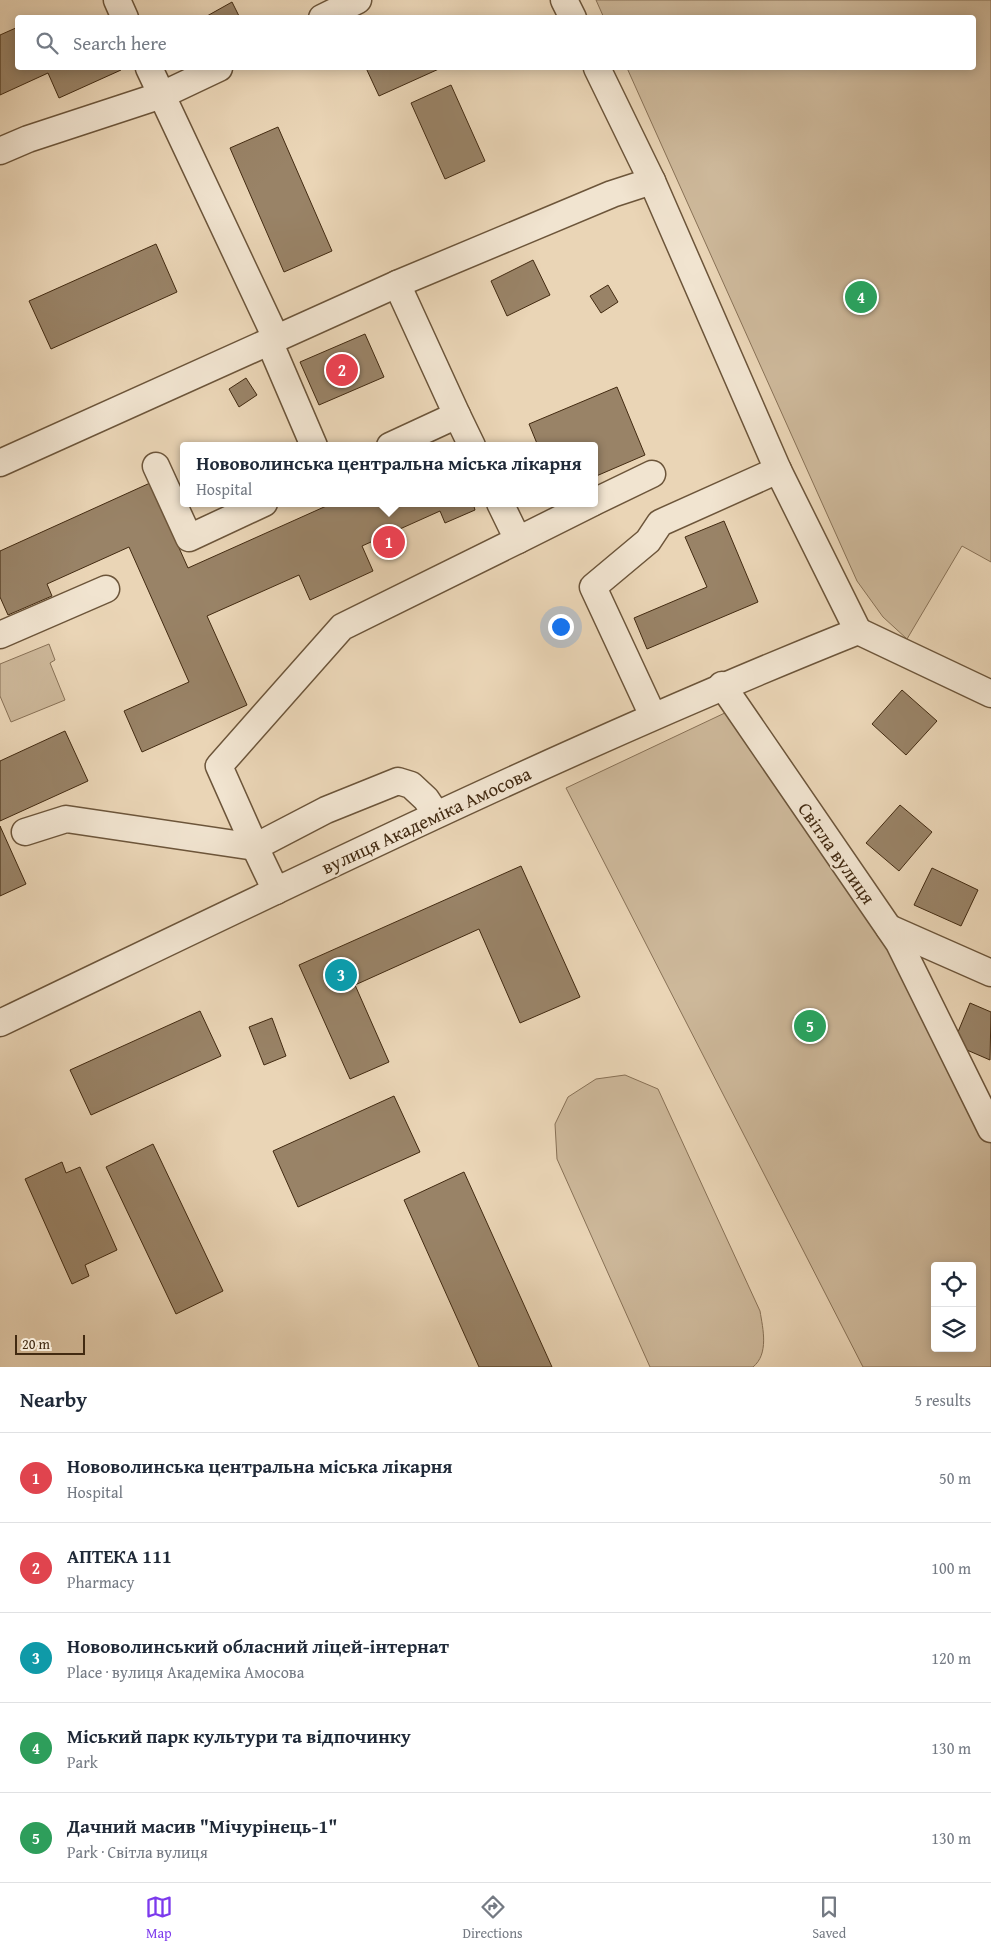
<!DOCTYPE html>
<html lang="en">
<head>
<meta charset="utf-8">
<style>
  body { margin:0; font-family:"Gentium Book Plus",serif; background:#f6f6f7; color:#1f2937 }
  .controls { position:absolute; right:15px; bottom:15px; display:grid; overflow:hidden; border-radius:5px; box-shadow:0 2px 12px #0003 }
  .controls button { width:45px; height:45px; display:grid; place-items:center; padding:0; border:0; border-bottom:1px solid #e0e1e3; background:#fff; color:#1f2937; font:25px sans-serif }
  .scale { position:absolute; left:15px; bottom:12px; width:70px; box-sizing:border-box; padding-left:5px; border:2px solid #422a11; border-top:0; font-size:14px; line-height:18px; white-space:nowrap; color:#422a11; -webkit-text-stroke:4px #f1e4d0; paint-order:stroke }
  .you { position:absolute; left:560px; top:626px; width:18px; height:18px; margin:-12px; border:4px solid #fff; border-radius:50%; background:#1a73e8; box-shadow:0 0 0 8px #1a73e833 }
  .badge { display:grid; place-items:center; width:32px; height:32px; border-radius:50%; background:#7c3aed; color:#fff; font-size:16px; font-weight:700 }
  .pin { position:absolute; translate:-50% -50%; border:2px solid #fff; box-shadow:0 1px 5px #0006 }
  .popup { position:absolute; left:180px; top:442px; width:418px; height:65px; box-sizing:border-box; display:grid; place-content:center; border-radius:5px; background:#fff; filter:drop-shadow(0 1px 4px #0005); font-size:16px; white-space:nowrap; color:#747a83 }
  .popup b { font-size:19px; color:#1f2937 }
  .popup::after { content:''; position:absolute; left:50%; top:100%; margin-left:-10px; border:10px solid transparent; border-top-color:#fff }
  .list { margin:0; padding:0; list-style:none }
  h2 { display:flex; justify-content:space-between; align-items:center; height:65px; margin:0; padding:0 20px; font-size:21px }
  h2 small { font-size:16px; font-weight:400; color:#747a83 }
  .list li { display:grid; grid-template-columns:32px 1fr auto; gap:15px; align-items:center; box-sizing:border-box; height:90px; padding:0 20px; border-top:1px solid #e0e1e3 }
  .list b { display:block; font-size:19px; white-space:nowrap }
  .list p { margin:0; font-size:16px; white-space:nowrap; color:#747a83 }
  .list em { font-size:16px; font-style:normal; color:#747a83 }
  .icon { flex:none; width:28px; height:28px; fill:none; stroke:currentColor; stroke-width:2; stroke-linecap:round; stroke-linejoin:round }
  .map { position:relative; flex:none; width:991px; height:1367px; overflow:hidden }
  .search { position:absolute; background:#fff; box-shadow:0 2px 12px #0003; left:15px; right:15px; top:15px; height:55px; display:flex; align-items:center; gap:12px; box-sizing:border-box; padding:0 18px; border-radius:5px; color:#747a83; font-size:19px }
  .sheet { height:515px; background:#fff }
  nav { display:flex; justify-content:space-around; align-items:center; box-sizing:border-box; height:70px; border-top:1px solid #e0e1e3; background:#fff; font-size:14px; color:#747a83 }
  nav a { display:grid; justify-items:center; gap:2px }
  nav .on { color:#7c3aed }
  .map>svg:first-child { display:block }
  .green { fill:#cdb89a; stroke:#887156; fill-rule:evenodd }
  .building { fill:#998367; stroke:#422a11 }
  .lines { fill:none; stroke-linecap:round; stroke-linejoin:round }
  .minor-casing { stroke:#6c553a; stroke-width:29 }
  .minor { stroke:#f1e4d0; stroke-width:26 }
  .labels { text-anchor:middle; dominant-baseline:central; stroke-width:4.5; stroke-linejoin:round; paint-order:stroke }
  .street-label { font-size:19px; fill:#422a11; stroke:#f1e4d0 }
</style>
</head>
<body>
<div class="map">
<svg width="991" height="1367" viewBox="0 0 991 1367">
  <rect width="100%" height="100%" fill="#ead5b6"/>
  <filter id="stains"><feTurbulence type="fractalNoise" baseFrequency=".004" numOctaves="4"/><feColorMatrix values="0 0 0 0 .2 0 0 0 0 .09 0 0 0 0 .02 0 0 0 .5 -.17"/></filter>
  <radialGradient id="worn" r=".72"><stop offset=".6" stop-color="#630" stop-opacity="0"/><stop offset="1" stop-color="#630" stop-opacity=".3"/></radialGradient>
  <g class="green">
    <polygon points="596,0 991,0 991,562 962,546 907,639 883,617 857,581 627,68 974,68 974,18 604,18"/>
    <polygon points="49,644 55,660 50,663 65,700 11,722 0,696 0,664"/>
    <path d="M729,711L889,944L991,1112V1367H863L566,788ZM935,1266H972V1348H935Z"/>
    <path d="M625,1075L658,1089L760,1311C763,1329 769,1354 753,1367H650L557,1159L555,1124L568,1097L596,1079Z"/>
  </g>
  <g class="building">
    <polygon points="232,2 240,18 207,16"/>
    <polygon points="18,27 18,68 120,68 121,70 59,98 48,73 0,95 0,35"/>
    <polygon points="366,68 441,68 379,96"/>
    <polygon points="451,85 485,161 445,179 411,103"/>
    <polygon points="278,127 332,251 284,272 230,148"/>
    <polygon points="156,244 177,292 51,349 29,301"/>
    <polygon points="533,260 550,295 507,316 491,281"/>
    <polygon points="608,285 618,302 601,313 590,296"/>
    <polygon points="365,334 384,377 319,405 300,362"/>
    <polygon points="246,378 257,395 239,407 229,389"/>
    <polygon points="617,387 645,455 594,477 594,446 538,446 529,424"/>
    <polygon points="150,483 188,568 333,503 473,503 475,510 445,523 440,511 362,546 373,571 310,600 299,575 207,616 247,705 142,752 124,711 189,682 129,547 47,584 52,596 8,615 0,597 0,551"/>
    <polygon points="724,521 758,602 647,649 634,618 707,587 685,537"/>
    <polygon points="902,690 937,721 906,755 872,724"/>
    <polygon points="65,731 88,781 0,821 0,761"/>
    <polygon points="900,805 932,832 899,871 866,843"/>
    <polygon points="0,826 26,884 0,896"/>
    <polygon points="521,866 580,997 520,1023 479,929 355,985 389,1062 350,1079 299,965"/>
    <polygon points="932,868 978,890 961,926 914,905"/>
    <polygon points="970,1003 991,1012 990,1060 953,1044"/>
    <polygon points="200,1011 221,1056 91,1115 70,1070"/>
    <polygon points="272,1018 286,1056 264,1065 249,1027"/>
    <polygon points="394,1096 420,1152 298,1207 273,1151"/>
    <polygon points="153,1144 223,1291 176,1314 106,1167"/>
    <polygon points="62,1162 66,1173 80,1167 117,1250 85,1265 89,1276 72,1284 25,1179"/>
    <polygon points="464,1172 552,1367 479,1367 404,1200"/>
  </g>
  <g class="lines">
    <g class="minor-casing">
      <g id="minor">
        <polyline points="117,0 125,18"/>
        <polyline points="564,0 573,18"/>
        <polyline points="322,18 358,0"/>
        <polyline points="149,68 276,338"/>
        <polyline points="597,68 652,181 778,470 858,631"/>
        <polyline points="0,151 28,139 162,95 219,68"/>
        <polyline points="269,341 314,446"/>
        <polyline points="457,415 472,446"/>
        <polyline points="390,446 457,415 397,284"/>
        <polyline points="0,463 397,284 612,194 652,181"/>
        <polyline points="156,466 189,538 264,503"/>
        <polyline points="594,502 652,474"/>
        <polyline points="518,540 592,503"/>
        <polyline points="858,631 991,694"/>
        <polyline points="0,635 106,589"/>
        <polyline points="722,685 899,943 991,1129"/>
        <polyline points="653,716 593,587 648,541 660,523 778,470"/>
        <polyline points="25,832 66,819 255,847"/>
        <polyline points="255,847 219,766 342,627 518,540 500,503"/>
        <polyline points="276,891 255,847 326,810 398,781 411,785 426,799 436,814"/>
        <polyline points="889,928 991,973"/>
        <path d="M0,1023C284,887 566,748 858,631"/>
      </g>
    </g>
    <use href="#minor" class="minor"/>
  </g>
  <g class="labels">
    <g class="street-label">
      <text transform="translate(426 820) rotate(-25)">вулиця Академіка Амосова</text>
      <text transform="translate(837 853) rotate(55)">Світла вулиця</text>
    </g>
  </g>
  <rect width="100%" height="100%" filter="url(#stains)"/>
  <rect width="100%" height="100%" fill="url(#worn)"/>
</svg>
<div class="controls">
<button><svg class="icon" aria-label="locate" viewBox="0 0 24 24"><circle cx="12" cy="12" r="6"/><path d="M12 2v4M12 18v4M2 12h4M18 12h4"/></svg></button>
<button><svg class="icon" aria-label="layers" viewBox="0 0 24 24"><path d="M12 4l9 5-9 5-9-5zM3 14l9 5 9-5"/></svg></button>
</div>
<div class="scale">20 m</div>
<div class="you"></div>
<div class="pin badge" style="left:389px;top:542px;background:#e0444e">1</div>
<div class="popup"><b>Нововолинська центральна міська лікарня</b>Hospital</div>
<div class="pin badge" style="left:342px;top:370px;background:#e0444e">2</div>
<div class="pin badge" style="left:341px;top:975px;background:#0f9aa8">3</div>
<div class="pin badge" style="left:861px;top:297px;background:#2e9e5b">4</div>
<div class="pin badge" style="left:810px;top:1026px;background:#2e9e5b">5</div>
<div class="search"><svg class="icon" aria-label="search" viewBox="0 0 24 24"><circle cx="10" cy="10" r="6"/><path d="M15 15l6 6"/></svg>Search here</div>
</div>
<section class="sheet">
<h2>Nearby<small>5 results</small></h2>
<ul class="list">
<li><span class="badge" style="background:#e0444e">1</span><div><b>Нововолинська центральна міська лікарня</b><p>Hospital</p></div><em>50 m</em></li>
<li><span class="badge" style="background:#e0444e">2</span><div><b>АПТЕКА 111</b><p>Pharmacy</p></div><em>100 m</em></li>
<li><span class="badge" style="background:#0f9aa8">3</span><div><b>Нововолинський обласний ліцей-інтернат</b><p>Place · вулиця Академіка Амосова</p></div><em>120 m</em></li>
<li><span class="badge" style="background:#2e9e5b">4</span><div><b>Міський парк культури та відпочинку</b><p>Park</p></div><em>130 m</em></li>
<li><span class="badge" style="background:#2e9e5b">5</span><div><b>Дачний масив &quot;Мічурінець-1&quot;</b><p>Park · Світла вулиця</p></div><em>130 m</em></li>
</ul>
</section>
<nav>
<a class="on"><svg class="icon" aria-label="map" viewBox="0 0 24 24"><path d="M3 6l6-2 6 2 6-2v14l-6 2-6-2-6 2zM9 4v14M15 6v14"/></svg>Map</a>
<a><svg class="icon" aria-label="directions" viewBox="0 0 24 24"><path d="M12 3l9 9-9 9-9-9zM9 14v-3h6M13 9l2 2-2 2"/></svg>Directions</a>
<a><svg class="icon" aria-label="saved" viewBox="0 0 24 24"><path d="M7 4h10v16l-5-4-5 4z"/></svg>Saved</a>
</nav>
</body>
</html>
